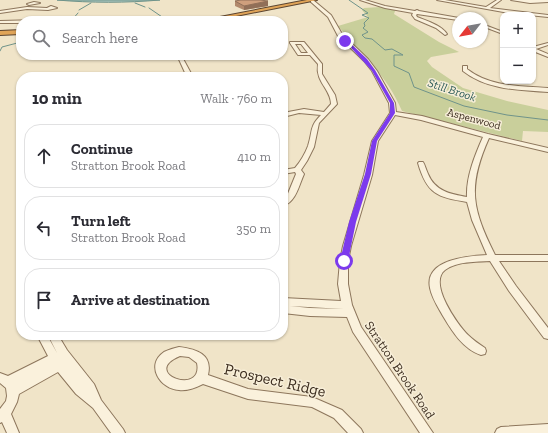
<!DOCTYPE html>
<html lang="en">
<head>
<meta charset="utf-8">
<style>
  body { margin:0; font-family:"Zilla Slab",serif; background:#f7f7f7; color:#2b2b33 }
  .controls { position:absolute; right:12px; top:12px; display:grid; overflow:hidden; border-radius:8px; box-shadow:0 1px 3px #0004 }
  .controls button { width:36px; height:36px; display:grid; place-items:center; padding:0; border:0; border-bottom:1px solid #e1e1e2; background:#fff; color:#2b2b33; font:20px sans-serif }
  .compass { position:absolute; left:452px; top:12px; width:36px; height:36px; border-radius:50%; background:#fff; box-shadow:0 1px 3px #0004; rotate:239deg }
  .stop { position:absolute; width:12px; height:12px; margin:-9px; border:3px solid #7c3aed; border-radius:50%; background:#fff }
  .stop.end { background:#7c3aed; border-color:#fff; box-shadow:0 1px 4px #0008 }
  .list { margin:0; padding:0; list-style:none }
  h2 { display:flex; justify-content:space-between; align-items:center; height:52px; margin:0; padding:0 16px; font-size:17px }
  h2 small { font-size:13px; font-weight:400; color:#7c7c81 }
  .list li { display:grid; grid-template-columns:26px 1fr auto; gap:12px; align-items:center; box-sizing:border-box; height:64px; margin:0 8px 8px; padding:0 8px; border:1px solid #e1e1e2; border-radius:16px }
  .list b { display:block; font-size:15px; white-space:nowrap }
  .list p { margin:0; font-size:13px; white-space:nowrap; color:#7c7c81 }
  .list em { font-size:13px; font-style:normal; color:#7c7c81 }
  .icon { flex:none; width:22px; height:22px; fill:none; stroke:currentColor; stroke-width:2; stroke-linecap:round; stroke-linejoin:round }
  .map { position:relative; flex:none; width:548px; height:433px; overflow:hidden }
  .search { position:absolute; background:#fff; box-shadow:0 1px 3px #0004; left:16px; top:16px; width:272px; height:44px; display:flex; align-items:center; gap:10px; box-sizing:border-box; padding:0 14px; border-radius:16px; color:#7c7c81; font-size:15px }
  .panel { position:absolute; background:#fff; box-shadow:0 1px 3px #0004; left:16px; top:72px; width:272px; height:268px; border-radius:16px }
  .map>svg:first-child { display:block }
  .green { fill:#c9cf9b }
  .water { fill:#a9c4bc; stroke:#6f938a }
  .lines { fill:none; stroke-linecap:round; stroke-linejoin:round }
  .stream { stroke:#6f938a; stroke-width:1 }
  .minor-casing { stroke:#8d765c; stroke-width:2 }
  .highway-casing { stroke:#5b4430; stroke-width:2 }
  .minor { fill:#faf1dc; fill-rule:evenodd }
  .highway { fill:#e0a458; fill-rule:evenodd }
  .wall { fill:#b2896c }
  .shaded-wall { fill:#916f58 }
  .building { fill:#cf9f7d; stroke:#916f58 }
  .route { fill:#7c3aed }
  .labels { text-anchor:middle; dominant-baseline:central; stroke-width:3; stroke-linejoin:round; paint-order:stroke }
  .far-street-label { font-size:11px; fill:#3d2e20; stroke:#f7eed8 }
  .far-water-label { font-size:12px; font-style:italic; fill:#2f5d5a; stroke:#f7eed8 }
  .street-label { font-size:13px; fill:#3d2e20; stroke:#f7eed8 }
  .near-street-label { font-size:16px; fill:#3d2e20; stroke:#f7eed8 }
</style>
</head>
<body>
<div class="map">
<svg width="548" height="433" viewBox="0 0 548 433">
  <rect width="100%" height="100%" fill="#f0e4c8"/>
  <path class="green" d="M380,7L394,9L395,11L394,14L439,42L459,52L431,57L427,61L432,67L463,88L507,101L548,110V132L523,131L522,141L402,111C387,75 362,55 338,26L368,17L362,10L364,8Z"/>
  <path class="water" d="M57,0H160C126,3 91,3 57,0Z"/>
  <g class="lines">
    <g class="stream">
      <polyline points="349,0 368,13 362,15 369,18 364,23 365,26 363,28 368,32 362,35 365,38 372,39 385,50 392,49 403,55 394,55 394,66 409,73 414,87 464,106 507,115 548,120"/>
      <polyline points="135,3 145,7"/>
      <polyline points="149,8 168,21"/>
      <polyline points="79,10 91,3"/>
      <polyline points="71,21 78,13"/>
      <polyline points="0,51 2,47 21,42"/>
    </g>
    <g class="minor-casing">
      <g id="minor">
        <path d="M311,0H313L331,15L342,34L368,59L377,71L395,103L396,112L422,116L488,134L548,148V152L489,138C467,187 472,209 495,255H548V261H499L516,286L548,328V339L544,338L509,291L490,261C476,262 457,261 445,270C428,283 457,324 468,335C473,340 479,344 485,348L486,351L485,354L481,355C463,349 452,331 443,316C438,307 432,298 430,288C424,259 469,256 487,255L472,220L467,202C437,197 427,194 418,163L419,162H423C425,165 426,170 428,174C435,191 450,194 467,197C466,177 475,155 483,137L421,120L395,115L378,141L372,175L351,246L348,261V284L352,305L361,327L433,433H420L353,332L347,317L310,316L283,313V298L341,301L338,284L340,261L343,246L364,175L372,141L390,113L389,103L372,71L364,61L338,36L328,17L311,2ZM290,306L344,309L310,308Z"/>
        <path d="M360,0H365L385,6L415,11L417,10L419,11L459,18L458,20L417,14L416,15L417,17C427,21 441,25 447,34L445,35L436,28L415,19L412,15L413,13L385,8Z"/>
        <polygon points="437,0 445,0 486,7 497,0 501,0 490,8 548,15 548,17 509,13"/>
        <polygon points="511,0 548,0 548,2 530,3"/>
        <polygon points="34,2 40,3 29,5 27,4"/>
        <polygon points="51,6 57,8 48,10 27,9 0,13 0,11 27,7 47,8"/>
        <polygon points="39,20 41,21 21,21 21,23 0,23 0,21"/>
        <polygon points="482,24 503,32 503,34 482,26"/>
        <path d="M290,42H304L322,64V74L335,95L337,104L319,123L314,147L307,161L301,170L304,174C299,185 296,202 283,206V201L287,196L296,174L295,172L283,174V170L295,168C300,162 305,154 308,146C313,131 309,127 321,115L299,113L283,117V113L304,109L324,112L331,104C331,89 315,82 318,64L310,55H298L290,43ZM295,44H301L308,53H301Z"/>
        <polygon points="548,43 548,45 536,49 548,54 548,57 533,51 533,47"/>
        <polygon points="177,55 181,55 193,77 187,77"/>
        <path d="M463,66H467V69C490,87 520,86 548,88V92C519,90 487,90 463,71Z"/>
        <polygon points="37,335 47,335 57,353 48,335 58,335 67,350 94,384 101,400 123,429 125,433 111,433 93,408 76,394 58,372 19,394 17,402 11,414 19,433 7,433 2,422 0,423 0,409 6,401 7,396 6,388 0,383 0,373 8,376 48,356"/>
        <path d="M179,347C196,349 213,354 208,375L248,389L312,397L342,410L361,429L363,433H348L334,418L312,407L248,399L203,384C195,388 187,391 179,390C160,389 145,365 164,352C168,350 174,348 179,347ZM180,356L189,357L197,363C204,397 139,373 180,356Z"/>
        <polygon points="548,424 548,433 495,433 497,429 501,427"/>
      </g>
    </g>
    <g class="highway-casing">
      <g id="highway">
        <polygon points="307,0 317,0 211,21 199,21"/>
        <polygon points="21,30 21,34 0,35 0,31"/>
      </g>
    </g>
    <use href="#minor" class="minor"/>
    <use href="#highway" class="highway"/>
  </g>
  <polygon class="wall" points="235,1 268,1 268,6 244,10 235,6"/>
  <polygon class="shaded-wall" points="268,1 268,6 244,10 244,6"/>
  <polygon class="building" points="241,0 260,0 268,1 244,6 235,1"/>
  <polygon class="route" points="344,40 347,40 367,59 375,70 394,103 395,113 377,141 371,174 356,222 348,261 344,263 340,261 349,222 365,174 372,141 390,113 390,103 372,71"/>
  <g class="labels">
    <g class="far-street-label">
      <text transform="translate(474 119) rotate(15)">Aspenwood</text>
    </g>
    <g class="far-water-label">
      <text transform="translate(452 90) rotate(18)">Still Brook</text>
    </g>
    <g class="street-label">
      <text transform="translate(400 370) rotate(56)">Stratton Brook Road</text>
    </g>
    <g class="near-street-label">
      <text transform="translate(275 380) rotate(13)">Prospect Ridge</text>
    </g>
  </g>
</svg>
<div class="controls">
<button>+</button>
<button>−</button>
</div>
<svg class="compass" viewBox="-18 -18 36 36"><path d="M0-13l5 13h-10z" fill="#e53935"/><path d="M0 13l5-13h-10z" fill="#7c7c81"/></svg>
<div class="stop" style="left:344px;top:261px"></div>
<div class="stop end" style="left:345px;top:41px"></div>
<div class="search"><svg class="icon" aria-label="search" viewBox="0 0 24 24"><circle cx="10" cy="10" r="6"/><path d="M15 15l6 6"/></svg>Search here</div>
<section class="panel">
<h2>10 min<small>Walk · 760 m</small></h2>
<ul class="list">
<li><svg class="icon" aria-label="ahead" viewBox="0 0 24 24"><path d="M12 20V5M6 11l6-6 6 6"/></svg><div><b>Continue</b><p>Stratton Brook Road</p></div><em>410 m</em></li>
<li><svg class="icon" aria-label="left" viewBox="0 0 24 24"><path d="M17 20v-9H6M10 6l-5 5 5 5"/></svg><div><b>Turn left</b><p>Stratton Brook Road</p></div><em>350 m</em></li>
<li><svg class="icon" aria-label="arrive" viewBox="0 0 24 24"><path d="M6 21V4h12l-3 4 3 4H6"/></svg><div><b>Arrive at destination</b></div></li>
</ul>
</section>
</div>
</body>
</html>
